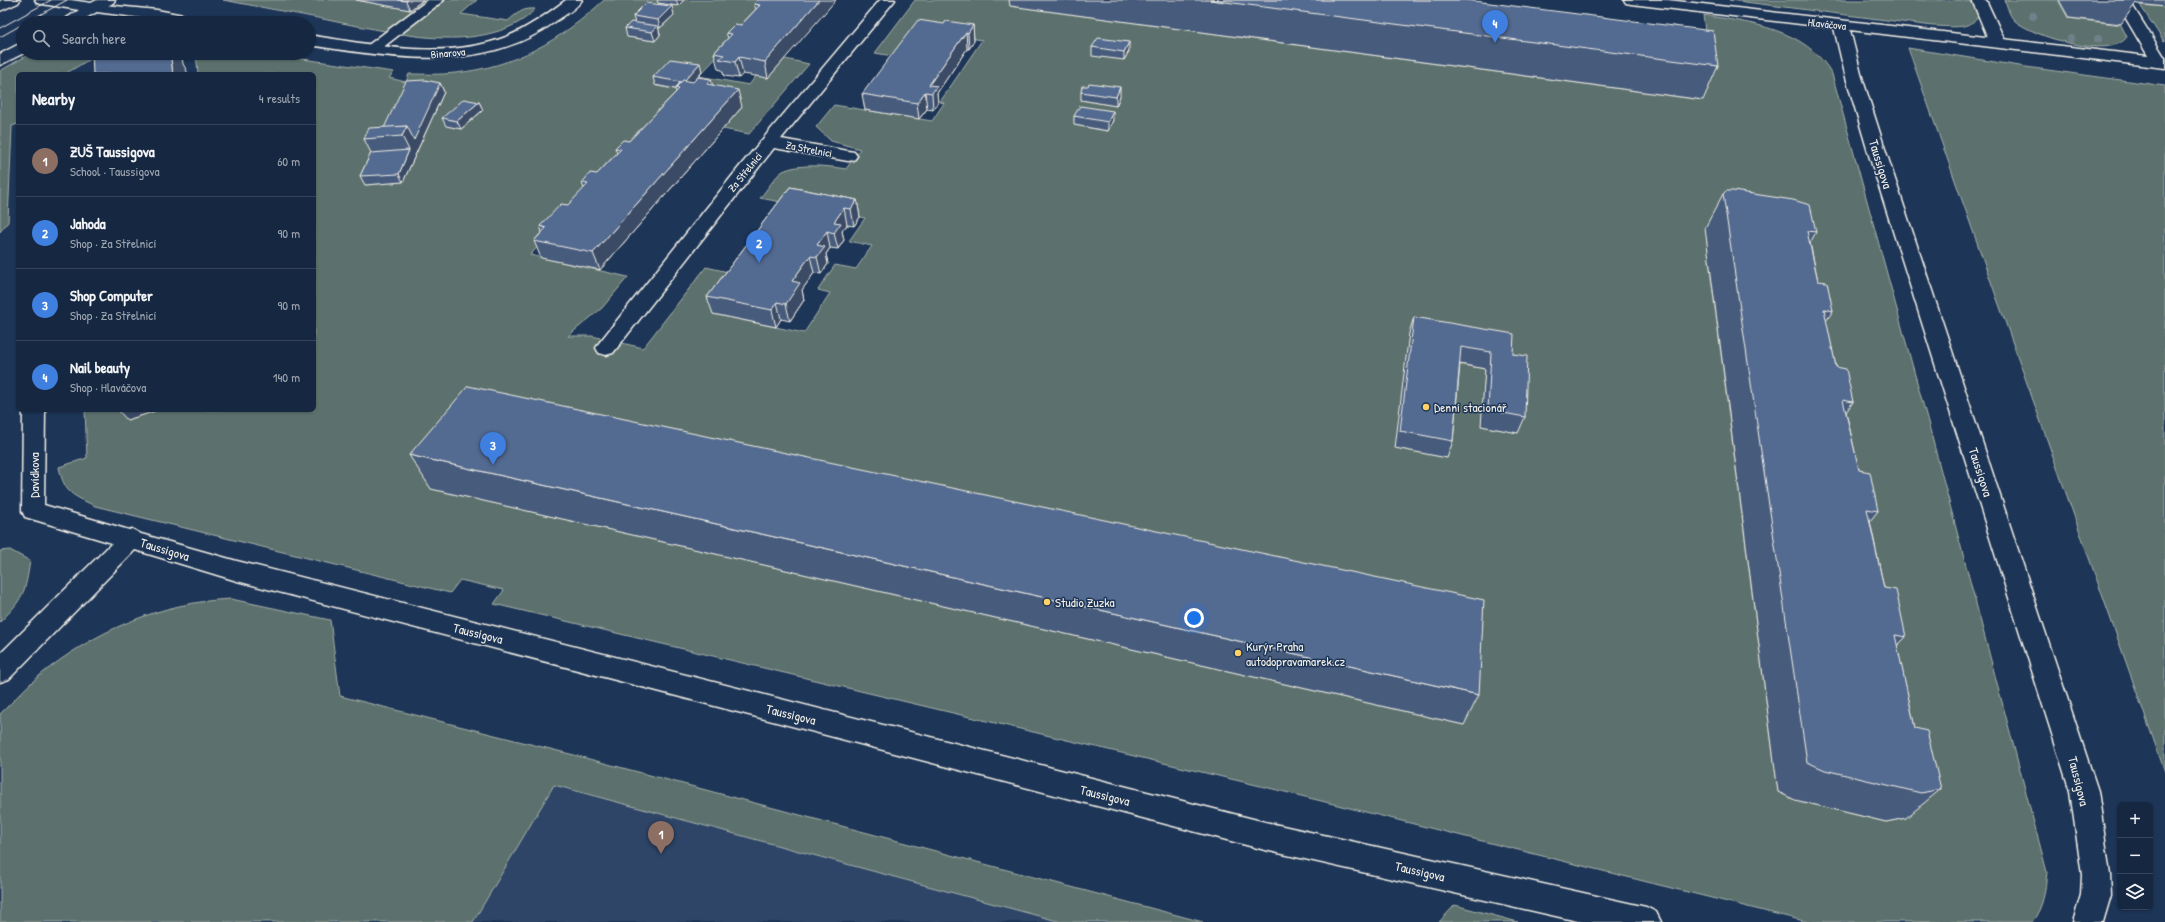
<!DOCTYPE html>
<html lang="en">
<head>
<meta charset="utf-8">
<style>
  body { margin:0; font-family:"Patrick Hand",sans-serif; background:#1f3048; color:#f1f3f6 }
  .controls { position:absolute; right:12px; bottom:12px; display:grid; overflow:hidden; border-radius:6px; box-shadow:0 1px 3px #0004 }
  .controls button { width:36px; height:36px; display:grid; place-items:center; padding:0; border:0; border-bottom:1px solid #35445a; background:#162841; color:#f1f3f6; font:20px sans-serif }
  .you { position:absolute; left:1194px; top:618px; width:14px; height:14px; margin:-10px; border:3px solid #fff; border-radius:50%; background:#1a73e8; box-shadow:0 0 0 6px #1a73e833 }
  .badge { display:grid; place-items:center; width:26px; height:26px; border-radius:50%; background:#ffd166; color:#fff; font-size:13px; font-weight:700 }
  .pin { position:absolute; translate:-50% -33px; filter:drop-shadow(0 1px 2px #0008) }
  .pin::after { content:''; position:absolute; top:21px; width:14px; height:12px; background:inherit; clip-path:polygon(0 0,100% 0,50% 100%) }
  .list { margin:0; padding:0; list-style:none }
  h2 { display:flex; justify-content:space-between; align-items:center; height:52px; margin:0; padding:0 16px; font-size:17px }
  h2 small { font-size:13px; font-weight:400; color:#9ea6b1 }
  .list li { display:grid; grid-template-columns:26px 1fr auto; gap:12px; align-items:center; box-sizing:border-box; height:72px; padding:0 16px; border-top:1px solid #35445a }
  .list b { display:block; font-size:15px; white-space:nowrap }
  .list p { margin:0; font-size:13px; white-space:nowrap; color:#9ea6b1 }
  .list em { font-size:13px; font-style:normal; color:#9ea6b1 }
  .icon { flex:none; width:22px; height:22px; fill:none; stroke:currentColor; stroke-width:2; stroke-linecap:round; stroke-linejoin:round }
  .map { position:relative; flex:none; width:2165px; height:922px; overflow:hidden }
  .search { position:absolute; background:#162841; box-shadow:0 1px 3px #0004; left:16px; top:16px; width:300px; height:44px; display:flex; align-items:center; gap:10px; box-sizing:border-box; padding:0 14px; border-radius:22px; color:#9ea6b1; font-size:15px }
  .panel { position:absolute; background:#162841; box-shadow:0 1px 3px #0004; left:16px; top:72px; width:300px; height:340px; border-radius:6px }
  .map>svg:first-child { display:block }
  .built { fill:#2d4568 }
  .green { fill:#5b716d; stroke:#a8b1aa; fill-rule:evenodd }
  .lines { fill:none; stroke-linecap:round; stroke-linejoin:round }
  .service-casing { stroke:#f4f1e8; stroke-width:3 }
  .minor-casing { stroke:#f4f1e8; stroke-width:3 }
  .secondary-casing { stroke:#f4f1e8; stroke-width:3 }
  .service { fill:#1d3557; fill-rule:evenodd }
  .minor { fill:#1d3557; fill-rule:evenodd }
  .secondary { fill:#1d3557; fill-rule:evenodd }
  .tram { stroke:#f4f1e8; stroke-width:1 }
  .tree { fill:#72808c }
  .wall { fill:#475c7d; stroke:#f4f1e8 }
  .shaded-wall { fill:#3a4b66; stroke:#f4f1e8 }
  .building { fill:#536b91; stroke:#f4f1e8 }
  .poi-dot { fill:#ffd166; stroke:#1d3557; stroke-width:1.5 }
  .labels { text-anchor:middle; dominant-baseline:central; stroke-width:3; stroke-linejoin:round; paint-order:stroke }
  .far-street-label { font-size:11px; fill:#f4f1e8; stroke:#1d3557 }
  .street-label { font-size:13px; fill:#f4f1e8; stroke:#1d3557 }
  .poi-label { font-size:13px; fill:#f4f1e8; stroke:#1d3557; text-anchor:start }
</style>
</head>
<body>
<div class="map">
<svg width="2165" height="922" viewBox="0 0 2165 922">
  <rect width="100%" height="100%" fill="#1d3557"/>
  <filter id="ink" filterUnits="userSpaceOnUse"><feTurbulence type="fractalNoise" baseFrequency=".025" numOctaves="2"/><feDisplacementMap in="SourceGraphic" scale="8" xChannelSelector="R" yChannelSelector="G"/><feConvolveMatrix kernelMatrix="1 2 1 2 8 2 1 2 1" color-interpolation-filters="sRGB"/></filter>
  <g filter="url(#ink)">
    <polygon class="built" points="554,785 1061,922 473,922"/>
    <g class="green">
      <path d="M223,0H356L410,10L423,0H477L461,14L508,21C517,13 523,8 535,9C516,32 474,39 445,38C414,38 382,30 352,25C309,16 266,8 223,0Z"/>
      <path d="M604,0H661L658,3L678,6L684,0H771L699,76L749,85L756,76L768,78L785,59L809,64L749,134L723,129L742,107L720,102L723,98L702,94L700,96L683,93L530,255L628,277L602,308L568,336H592L643,348L706,267L742,275L713,314L804,333L830,293L818,290L835,265L856,269L872,246L849,241L865,218L760,198C767,190 775,176 783,171C800,163 828,166 846,169L860,149L831,141L816,127L834,105L932,121L944,103L940,102L982,40L934,32L929,38L920,37L904,58L875,53L915,0H1013L1010,6L1702,100L1698,65L1205,0H1453L1705,31L1703,15C1750,23 1806,28 1832,74L1928,422L2047,872C2045,891 2044,906 2032,922H1808L1273,789L494,604L504,590L460,580L450,593L95,506C72,495 64,493 59,467L87,458L85,410H127L128,420L159,410H314V74H198L196,53H261L394,72L389,78L406,82L409,74C424,74 440,75 455,73C515,67 561,40 604,0ZM649,11L673,14L674,15L660,28L636,25ZM633,31L660,35L654,41L628,37ZM673,68L702,72L686,91L656,86ZM429,89L443,92L403,182L365,185L410,90ZM1090,91L1120,96L1116,106L1081,100L1082,95H1088ZM468,108L482,111L461,129L447,126ZM1080,114L1113,120L1107,131L1074,125ZM1709,226L1774,235L1790,240L1795,267L1787,266L1796,316L1805,317L1811,345L1802,344L1813,402L1823,404L1829,436L1819,435L1833,504L1843,506L1851,545L1840,543L1855,621L1866,623L1875,669L1865,667L1882,758L1894,761L1906,818L1886,822L1795,800L1778,792L1711,278L1706,229ZM1409,334L1508,351L1507,371L1520,373L1518,433L1482,426L1485,369L1456,364L1447,458L1396,448ZM487,420L1469,632L1464,725L432,489Z"/>
      <path d="M1729,0H1955L1974,2L1979,16C1969,31 1949,26 1933,26Z"/>
      <path d="M2005,0H2058L2068,18L2121,25L2127,37C2111,61 2031,36 2014,20C2009,15 2007,6 2005,0Z"/>
      <polygon points="2140,5 2165,7 2165,41 2163,40"/>
      <polygon points="1908,48 2026,67 2165,86 2165,772"/>
      <polygon points="31,53 100,53 65,74 18,74 18,124 12,126 8,222 0,232 0,71"/>
      <path d="M10,550L30,561C25,593 24,598 0,622V551Z"/>
      <path d="M231,599L330,620L340,696L574,755L1203,922H1061L554,785L473,922H0V714C13,702 25,687 39,676C93,632 160,602 231,599Z"/>
      <polygon points="1455,905 1518,922 1439,922"/>
    </g>
    <g class="lines">
      <g class="service-casing">
        <g id="service">
          <polygon points="428,0 444,0 377,52 367,52 364,49 367,46"/>
          <polygon points="1972,0 1986,0 2006,43 2003,46 1993,46 1990,43"/>
          <polygon points="2115,0 2129,0 2165,58 2165,66 2154,66"/>
        </g>
      </g>
      <g class="minor-casing">
        <g id="minor">
          <path d="M566,0H582C576,9 565,15 556,21C484,75 391,57 309,45V35C373,45 444,61 506,37C528,28 547,14 566,0Z"/>
          <polygon points="880,0 895,0 781,139 854,152 857,156 854,160 848,161 774,148 613,353 606,355 599,353 596,348 599,343 740,166"/>
          <polygon points="1624,0 1668,0 2165,58 2165,68 1850,30 1861,74 1886,152 2098,791 2110,875 2111,895 2103,922 2073,922 2081,895 2082,875 2070,791 1868,152 1845,74 1834,28 1631,4 1626,3"/>
          <polygon points="94,4 157,10 204,19 209,20 211,23 181,23 89,11 87,8 89,5"/>
          <polygon points="23,410 45,410 44,505 129,530 132,529 141,534 237,561 1265,822 1646,907 1656,912 1661,922 1582,922 1265,850 237,581 135,550 9,679 0,682 0,654 112,543 25,517 22,511"/>
        </g>
      </g>
      <g class="secondary-casing">
        <g id="secondary">
          <polygon points="2,0 20,0 18,3 0,11 0,1"/>
          <polygon points="35,0 71,0 91,3 97,0 115,0 113,3 77,23 59,23 79,10 42,4 37,3"/>
          <polygon points="23,42 24,53 0,65 0,54"/>
        </g>
      </g>
      <use href="#service" class="service"/>
      <use href="#minor" class="minor"/>
      <use href="#secondary" class="secondary"/>
      <g class="tram">
        <polyline points="25,23 67,0"/>
        <polyline points="0,28 51,0"/>
        <polyline points="0,37 23,24"/>
      </g>
    </g>
    <g class="tree">
      <circle cx="2033" cy="16" r="4"/>
      <circle cx="2071" cy="39" r="4"/>
      <circle cx="2098" cy="39" r="4"/>
    </g>
    <g class="wall">
      <polygon points="356,0 423,0 410,10"/>
      <polygon points="657,0 684,0 678,6 658,3"/>
      <polygon points="758,0 768,78 743,74 739,78 724,76 722,70 718,69 714,53 728,38 726,33 741,25 756,9 754,4"/>
      <polygon points="1009,0 1466,0 1718,66 1703,100 1010,6"/>
      <polygon points="2059,0 2165,0 2165,7 2137,4 2136,3 2121,24 2069,18"/>
      <polygon points="674,15 660,28 658,28 660,35 655,41 627,37 625,28 635,23 633,16"/>
      <polygon points="944,24 973,25 974,41 969,49 967,49 937,93 938,103 933,110 927,109 919,119 865,110 862,94"/>
      <polygon points="1092,47 1129,51 1124,60 1092,56"/>
      <polygon points="702,72 698,77 712,85 742,107 600,270 541,258 534,241 542,232 540,226 568,205 584,189 582,183 597,174 617,153 615,148 629,141 676,92 675,89 655,85 653,77"/>
      <polygon points="440,83 444,92 403,182 365,185 360,176 371,153 364,139 384,128"/>
      <polygon points="1081,92 1120,96 1116,106 1081,100"/>
      <polygon points="479,102 483,110 461,129 446,126 442,118"/>
      <polygon points="1074,116 1113,120 1108,131 1074,125"/>
      <polygon points="790,187 857,200 860,217 854,226 847,225 842,231 844,240 838,249 830,248 826,254 828,264 821,274 814,273 802,290 804,300 790,321 781,319 776,327 713,314 707,297"/>
      <polygon points="1723,194 1816,232 1810,243 1818,281 1833,311 1826,321 1836,367 1853,402 1846,412 1859,470 1878,511 1870,521 1884,588 1906,637 1897,646 1915,728 1941,789 1906,818 1886,822 1795,800 1778,792 1705,228"/>
      <polygon points="1414,317 1513,354 1525,417 1518,433 1481,426 1485,369 1460,364 1453,441 1447,458 1395,448 1409,333"/>
      <polygon points="409,455 1479,695 1464,725 431,489"/>
    </g>
    <g class="shaded-wall">
      <polygon points="408,0 423,0 410,10 406,1"/>
      <polygon points="676,0 684,0 678,6"/>
      <polygon points="819,0 836,0 768,78 765,62"/>
      <polygon points="672,6 674,15 660,28 658,20"/>
      <polygon points="973,25 974,41 969,49 968,33"/>
      <polygon points="658,26 660,35 655,41 652,32"/>
      <polygon points="966,32 967,49 937,93 938,103 933,110 932,93 929,85"/>
      <polygon points="1129,42 1129,51 1124,60 1124,52"/>
      <polygon points="172,53 179,53 182,57 183,64 187,71 187,74 173,74 171,59"/>
      <polygon points="739,57 743,74 739,78 735,62"/>
      <polygon points="700,63 702,72 686,91 683,82"/>
      <polygon points="711,79 715,96 707,84"/>
      <polygon points="440,83 444,92 403,182 399,174 409,150 402,136 407,126"/>
      <polygon points="1120,87 1120,96 1116,106 1116,97"/>
      <polygon points="738,90 742,107 600,270 593,253"/>
      <polygon points="925,92 927,109 919,119 917,103"/>
      <polygon points="479,102 483,110 461,129 457,121"/>
      <polygon points="1113,111 1113,120 1108,131 1108,122"/>
      <polygon points="857,200 860,217 854,226 851,209"/>
      <polygon points="844,208 847,225 842,231 844,240 838,249 834,233 834,222"/>
      <polygon points="827,231 830,248 826,254 828,264 821,274 817,257 817,245"/>
      <polygon points="810,256 814,273 802,290 804,300 790,321 786,304 792,281"/>
      <polygon points="777,302 781,319 776,327 772,310"/>
      <polygon points="118,410 159,410 127,420"/>
    </g>
    <g class="building">
      <polygon points="398,0 408,0 406,1"/>
      <polygon points="758,0 819,0 765,62 739,57 735,62 719,59 724,55 714,53 732,34 726,33 735,24 741,25 760,5 754,4"/>
      <polygon points="1210,0 1466,0 1713,31 1718,66"/>
      <polygon points="646,3 672,6 658,20 633,16"/>
      <polygon points="918,20 944,24 946,21 973,25 968,33 966,32 929,85 937,86 932,93 925,92 917,103 862,94"/>
      <polygon points="631,22 658,26 652,32 625,28"/>
      <polygon points="1098,38 1129,42 1124,52 1092,47"/>
      <polygon points="92,53 173,53 174,58 171,59 173,74 93,74"/>
      <polygon points="670,59 700,63 685,80 683,80 681,82 653,77"/>
      <polygon points="698,77 711,79 707,84 738,90 593,253 534,241 546,228 540,226 561,204 568,205 588,184 582,183 590,173 597,174 621,149 615,148 623,140 629,141 679,89 675,88 683,80 693,82"/>
      <polygon points="425,80 440,83 414,140 407,126 384,128 406,81"/>
      <polygon points="1089,83 1120,87 1116,97 1081,92 1082,86 1088,86"/>
      <polygon points="464,99 479,102 457,121 442,118"/>
      <polygon points="1080,106 1113,111 1108,122 1074,116"/>
      <polygon points="407,126 402,136 364,139 369,128"/>
      <polygon points="409,150 399,174 360,176 371,153"/>
      <polygon points="790,187 857,200 851,209 844,208 834,222 841,223 834,233 827,231 817,245 825,247 817,257 810,256 792,281 800,283 786,304 777,302 772,310 707,297"/>
      <polygon points="1726,191 1733,191 1793,200 1810,205 1816,232 1807,231 1818,281 1827,282 1833,311 1824,309 1836,367 1846,369 1853,402 1843,400 1859,470 1870,472 1878,511 1867,509 1884,588 1896,590 1906,637 1895,635 1915,728 1927,731 1941,789 1921,793 1825,770 1807,762 1723,194"/>
      <polygon points="1414,317 1514,334 1513,354 1527,356 1525,417 1488,410 1491,352 1461,347 1453,441 1400,431"/>
      <polygon points="468,386 1484,600 1479,695 409,455"/>
    </g>
  </g>
  <g class="poi-dot">
    <circle cx="1426" cy="407" r="4"/>
    <circle cx="1047" cy="602" r="4"/>
    <circle cx="1238" cy="653" r="4"/>
  </g>
  <g class="labels">
    <g class="far-street-label">
      <text transform="translate(1827 24) rotate(6)">Hlaváčova</text>
      <text transform="translate(448 53) rotate(-5)">Binarova</text>
      <text transform="translate(809 149) rotate(11)">Za Strelnici</text>
      <text transform="translate(745 172) rotate(-51)">Za Střelnicí</text>
    </g>
    <g class="street-label">
      <text transform="translate(1881 164) rotate(73)">Taussigova</text>
      <text transform="translate(1981 472) rotate(72)">Taussigova</text>
      <text transform="translate(34 475) rotate(-90)">Davídkova</text>
      <text transform="translate(165 549) rotate(17)">Taussigova</text>
      <text transform="translate(478 633) rotate(14)">Taussigova</text>
      <text transform="translate(791 714) rotate(14)">Taussigova</text>
      <text transform="translate(2079 781) rotate(76)">Taussigova</text>
      <text transform="translate(1105 795) rotate(14)">Taussigova</text>
      <text transform="translate(1420 871) rotate(13)">Taussigova</text>
    </g>
    <g class="poi-label">
      <text x="1434" y="407">Denní stacionář</text>
      <text x="1055" y="602">Studio Zuzka</text>
      <text x="1246" y="646">Kurýr Praha<tspan x="1246" dy="15">autodopravamarek.cz</tspan></text>
    </g>
  </g>
</svg>
<div class="controls">
<button>+</button>
<button>−</button>
<button><svg class="icon" aria-label="layers" viewBox="0 0 24 24"><path d="M12 4l9 5-9 5-9-5zM3 14l9 5 9-5"/></svg></button>
</div>
<div class="you"></div>
<div class="pin badge" style="left:661px;top:854px;background:#8d6e63">1</div>
<div class="pin badge" style="left:759px;top:263px;background:#3f7fe0">2</div>
<div class="pin badge" style="left:493px;top:465px;background:#3f7fe0">3</div>
<div class="pin badge" style="left:1495px;top:43px;background:#3f7fe0">4</div>
<div class="search"><svg class="icon" aria-label="search" viewBox="0 0 24 24"><circle cx="10" cy="10" r="6"/><path d="M15 15l6 6"/></svg>Search here</div>
<section class="panel">
<h2>Nearby<small>4 results</small></h2>
<ul class="list">
<li><span class="badge" style="background:#8d6e63">1</span><div><b>ZUŠ Taussigova</b><p>School · Taussigova</p></div><em>60 m</em></li>
<li><span class="badge" style="background:#3f7fe0">2</span><div><b>Jahoda</b><p>Shop · Za Střelnicí</p></div><em>90 m</em></li>
<li><span class="badge" style="background:#3f7fe0">3</span><div><b>Shop Computer</b><p>Shop · Za Střelnicí</p></div><em>90 m</em></li>
<li><span class="badge" style="background:#3f7fe0">4</span><div><b>Nail beauty</b><p>Shop · Hlaváčova</p></div><em>140 m</em></li>
</ul>
</section>
</div>
</body>
</html>
